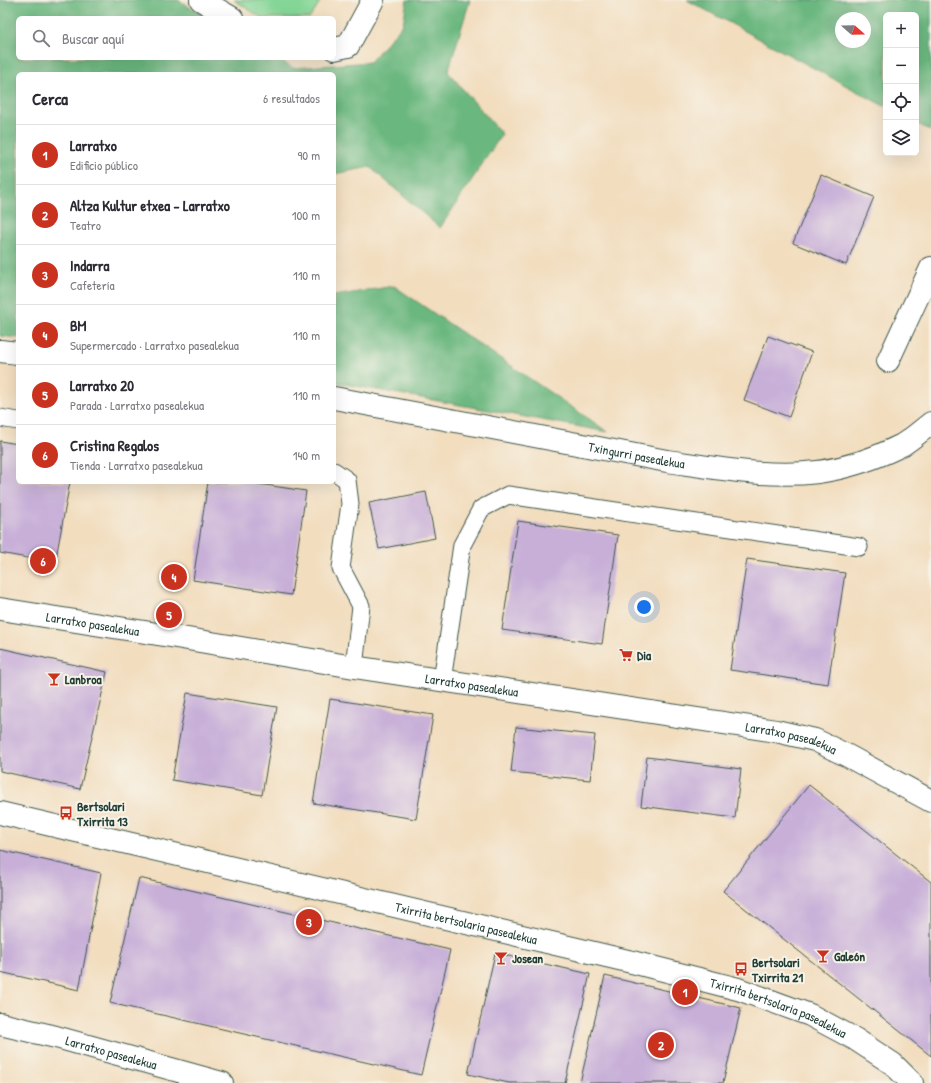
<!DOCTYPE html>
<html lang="es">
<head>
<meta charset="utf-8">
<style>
  body { margin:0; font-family:"Patrick Hand",sans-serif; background:#f2f2f3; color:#2b2b33 }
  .controls { position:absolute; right:12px; top:12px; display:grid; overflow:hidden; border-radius:6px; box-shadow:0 4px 16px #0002 }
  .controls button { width:36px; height:36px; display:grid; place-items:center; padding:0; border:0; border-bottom:1px solid #e1e1e2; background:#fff; color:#2b2b33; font:20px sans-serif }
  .compass { position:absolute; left:835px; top:12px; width:36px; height:36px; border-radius:50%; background:#fff; box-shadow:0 4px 16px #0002; rotate:110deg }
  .you { position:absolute; left:644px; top:607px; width:14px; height:14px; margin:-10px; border:3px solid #fff; border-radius:50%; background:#1a73e8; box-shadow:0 0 0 6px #1a73e833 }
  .badge { display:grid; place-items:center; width:26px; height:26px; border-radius:50%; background:#c8321e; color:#fff; font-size:13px; font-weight:700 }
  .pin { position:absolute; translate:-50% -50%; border:2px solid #fff; box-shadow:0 1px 4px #0006 }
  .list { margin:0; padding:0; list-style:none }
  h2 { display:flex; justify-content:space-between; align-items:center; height:52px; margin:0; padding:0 16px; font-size:17px }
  h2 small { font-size:13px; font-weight:400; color:#7c7c81 }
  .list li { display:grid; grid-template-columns:26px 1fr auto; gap:12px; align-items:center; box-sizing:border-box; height:60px; padding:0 16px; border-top:1px solid #e1e1e2 }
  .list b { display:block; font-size:15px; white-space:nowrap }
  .list p { margin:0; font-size:13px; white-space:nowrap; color:#7c7c81 }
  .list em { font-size:13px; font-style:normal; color:#7c7c81 }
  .icon { flex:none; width:22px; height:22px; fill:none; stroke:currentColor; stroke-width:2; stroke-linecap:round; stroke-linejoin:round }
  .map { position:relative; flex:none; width:931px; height:1083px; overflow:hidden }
  .search { position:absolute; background:#fff; box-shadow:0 4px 16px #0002; left:16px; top:16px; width:320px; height:44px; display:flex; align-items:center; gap:10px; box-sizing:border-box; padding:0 14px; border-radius:6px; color:#7c7c81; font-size:15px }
  .panel { position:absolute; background:#fff; box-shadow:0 4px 16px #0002; left:16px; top:72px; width:320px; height:412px; border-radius:6px }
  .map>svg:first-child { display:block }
  .green { fill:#84d696; stroke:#528a65 }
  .forest { fill:#6bb77f; stroke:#457a5a; fill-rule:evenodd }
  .building { fill:#c7afd8 }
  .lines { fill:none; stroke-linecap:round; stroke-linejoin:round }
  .service-casing { stroke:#3f5549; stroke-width:19 }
  .minor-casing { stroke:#3f5549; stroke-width:24 }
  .tertiary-casing { stroke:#3f5549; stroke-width:24 }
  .service { stroke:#fff; stroke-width:17 }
  .minor { stroke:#fff; stroke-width:22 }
  .tertiary { stroke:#fff; stroke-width:22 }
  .labels { text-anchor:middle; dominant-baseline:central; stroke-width:4; stroke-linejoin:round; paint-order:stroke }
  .street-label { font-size:13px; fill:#1f3d34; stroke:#f7f3e8 }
  .poi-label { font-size:13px; font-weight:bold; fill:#1f3d34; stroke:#f7f3e8; text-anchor:start }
</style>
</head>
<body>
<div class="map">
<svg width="931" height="1083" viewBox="0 0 931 1083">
  <rect width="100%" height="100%" fill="#f7f3e8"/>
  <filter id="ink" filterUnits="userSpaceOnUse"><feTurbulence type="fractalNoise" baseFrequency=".025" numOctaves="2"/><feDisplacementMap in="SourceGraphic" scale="8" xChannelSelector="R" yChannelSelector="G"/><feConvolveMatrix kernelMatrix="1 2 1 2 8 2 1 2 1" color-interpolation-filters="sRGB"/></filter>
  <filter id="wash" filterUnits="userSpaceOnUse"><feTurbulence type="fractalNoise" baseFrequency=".012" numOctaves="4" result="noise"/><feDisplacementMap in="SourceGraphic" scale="16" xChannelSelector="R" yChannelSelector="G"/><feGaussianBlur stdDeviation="0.9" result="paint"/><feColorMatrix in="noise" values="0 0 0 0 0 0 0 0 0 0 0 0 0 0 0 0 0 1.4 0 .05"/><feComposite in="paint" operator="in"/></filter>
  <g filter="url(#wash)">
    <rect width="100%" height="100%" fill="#f2ddbe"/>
    <polygon class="green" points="234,0 321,0 310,18 262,18"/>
    <g class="forest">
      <polygon points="0,0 178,0 208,18 18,18 18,58 276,58 293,68 370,62 403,24 407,0 470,0 448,72 502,134 440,228 370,167 334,174 334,74 18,74 18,338 0,336"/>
      <path d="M687,0H931V131L916,123V15H886V107ZM841,18H865V42H841Z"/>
      <polygon points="394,286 608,432 334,382 334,296"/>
    </g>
    <g id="blocks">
      <g class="building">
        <polygon points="821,175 874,197 846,265 793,243"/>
        <polygon points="768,336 812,352 789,417 744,400"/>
        <polygon points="0,441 18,444 18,482 70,482 55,563 0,553"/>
        <polygon points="208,482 245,482 306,491 291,595 193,580"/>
        <polygon points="426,492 435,538 379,549 369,503"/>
        <polygon points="518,521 618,535 602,644 502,630"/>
        <polygon points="747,559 845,573 828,684 730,670"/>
        <polygon points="0,648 107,672 80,789 0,771"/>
        <polygon points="187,693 277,707 262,795 172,780"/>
        <polygon points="330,699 433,715 416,819 313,803"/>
        <polygon points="516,727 595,735 590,780 511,772"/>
        <polygon points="647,757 741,769 735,818 641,806"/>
        <polygon points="809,785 931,882 931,1056 723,891"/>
        <polygon points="0,850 101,873 79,990 0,972"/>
        <polygon points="139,878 450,950 421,1075 110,1003"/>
        <polygon points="495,953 590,974 565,1083 509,1083 468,1074"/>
        <polygon points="605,976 741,1008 723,1083 580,1083"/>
      </g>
    </g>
  </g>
  <g filter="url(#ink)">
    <use href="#blocks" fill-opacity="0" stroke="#3f5549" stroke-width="1"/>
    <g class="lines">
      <g class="service-casing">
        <g id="service">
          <polyline points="0,418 18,421"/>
          <polyline points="334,471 347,480 350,504 341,568 361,606 354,667"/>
          <polyline points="442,681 462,545 481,509 508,495 859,547"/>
        </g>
      </g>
      <g class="minor-casing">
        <g id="minor">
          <polyline points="201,0 232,18"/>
          <polyline points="334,49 348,46 373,0"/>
          <polyline points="0,351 18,353"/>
          <polyline points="888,361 931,268"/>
          <path id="s1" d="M334,398L667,461C715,468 769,478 818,472C847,468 876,458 902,445C912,439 922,430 931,423"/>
          <path id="s2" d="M0,609L170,636L354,667L776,731L815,740L848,756L931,801"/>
          <path id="s3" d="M0,813L632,962L738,989L810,1015L855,1039L893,1064L912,1083"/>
        </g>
      </g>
      <g class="tertiary-casing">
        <g id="tertiary">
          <path id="s4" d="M0,1024L56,1037L222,1083"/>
        </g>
      </g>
      <use href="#service" class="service"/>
      <use href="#minor" class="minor"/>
      <use href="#tertiary" class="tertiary"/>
    </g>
  </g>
  <defs>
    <g id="supermarket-bare" transform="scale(1.08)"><path d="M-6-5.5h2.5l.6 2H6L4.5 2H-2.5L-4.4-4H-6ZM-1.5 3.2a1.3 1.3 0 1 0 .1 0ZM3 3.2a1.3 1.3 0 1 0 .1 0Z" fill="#c8321e" stroke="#f7f3e8" stroke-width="2.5" paint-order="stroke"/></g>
    <g id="bar-bare" transform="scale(1.08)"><path d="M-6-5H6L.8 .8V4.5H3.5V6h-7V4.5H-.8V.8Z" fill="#c8321e" stroke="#f7f3e8" stroke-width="2.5" paint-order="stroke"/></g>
    <g id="bus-bare" transform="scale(1.08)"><path d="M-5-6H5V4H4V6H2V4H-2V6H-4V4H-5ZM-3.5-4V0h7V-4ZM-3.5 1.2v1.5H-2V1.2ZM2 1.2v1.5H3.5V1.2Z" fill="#c8321e" stroke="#f7f3e8" stroke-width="2.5" paint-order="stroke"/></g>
  </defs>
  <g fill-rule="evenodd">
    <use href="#supermarket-bare" x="626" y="655"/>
    <use href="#bar-bare" x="54" y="679"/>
    <use href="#bus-bare" x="66" y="813"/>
    <use href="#bar-bare" x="823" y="956"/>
    <use href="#bar-bare" x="501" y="958"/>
    <use href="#bus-bare" x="741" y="969"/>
  </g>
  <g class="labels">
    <g class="street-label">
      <text stroke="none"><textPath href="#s1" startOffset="308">Txingurri pasealekua</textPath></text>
      <text stroke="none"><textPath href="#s2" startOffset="94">Larratxo pasealekua</textPath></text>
      <text stroke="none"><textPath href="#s2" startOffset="478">Larratxo pasealekua</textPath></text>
      <text stroke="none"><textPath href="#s2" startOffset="802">Larratxo pasealekua</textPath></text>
      <text stroke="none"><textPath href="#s3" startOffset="479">Txirrita bertsolaria pasealekua</textPath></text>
      <text stroke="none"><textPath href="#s3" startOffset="803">Txirrita bertsolaria pasealekua</textPath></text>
      <text stroke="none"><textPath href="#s4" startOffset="115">Larratxo pasealekua</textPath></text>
    </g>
    <g class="poi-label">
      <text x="637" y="655">Dia</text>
      <text x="65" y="679">Lanbroa</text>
      <text x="77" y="806">Bertsolari<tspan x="77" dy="15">Txirrita 13</tspan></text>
      <text x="834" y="956">Galeón</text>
      <text x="512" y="958">Josean</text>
      <text x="752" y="962">Bertsolari<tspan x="752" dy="15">Txirrita 21</tspan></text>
    </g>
  </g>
</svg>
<div class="controls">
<button>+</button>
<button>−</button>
<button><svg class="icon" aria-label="locate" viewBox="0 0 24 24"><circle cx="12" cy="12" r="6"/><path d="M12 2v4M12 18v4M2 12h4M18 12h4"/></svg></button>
<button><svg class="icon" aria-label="layers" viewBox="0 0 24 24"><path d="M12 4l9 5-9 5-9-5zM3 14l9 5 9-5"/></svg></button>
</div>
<svg class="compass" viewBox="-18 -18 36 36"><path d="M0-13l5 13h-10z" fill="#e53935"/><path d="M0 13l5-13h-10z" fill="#7c7c81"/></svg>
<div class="you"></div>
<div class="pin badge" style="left:685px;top:992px">1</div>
<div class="pin badge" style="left:661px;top:1045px">2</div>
<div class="pin badge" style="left:309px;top:922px">3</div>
<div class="pin badge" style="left:174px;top:577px">4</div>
<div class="pin badge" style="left:169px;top:615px">5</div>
<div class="pin badge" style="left:43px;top:561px">6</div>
<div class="search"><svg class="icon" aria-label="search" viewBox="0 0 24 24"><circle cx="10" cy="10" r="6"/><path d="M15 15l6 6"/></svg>Buscar aquí</div>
<section class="panel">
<h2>Cerca<small>6 resultados</small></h2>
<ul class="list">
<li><span class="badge">1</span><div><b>Larratxo</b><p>Edificio público</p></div><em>90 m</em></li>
<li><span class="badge">2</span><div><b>Altza Kultur etxea - Larratxo</b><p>Teatro</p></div><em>100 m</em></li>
<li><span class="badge">3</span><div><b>Indarra</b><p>Cafetería</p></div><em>110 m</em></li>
<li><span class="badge">4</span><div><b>BM</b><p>Supermercado · Larratxo pasealekua</p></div><em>110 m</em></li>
<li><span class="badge">5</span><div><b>Larratxo 20</b><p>Parada · Larratxo pasealekua</p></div><em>110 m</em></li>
<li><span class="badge">6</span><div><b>Cristina Regalos</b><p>Tienda · Larratxo pasealekua</p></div><em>140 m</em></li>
</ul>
</section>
</div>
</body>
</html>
